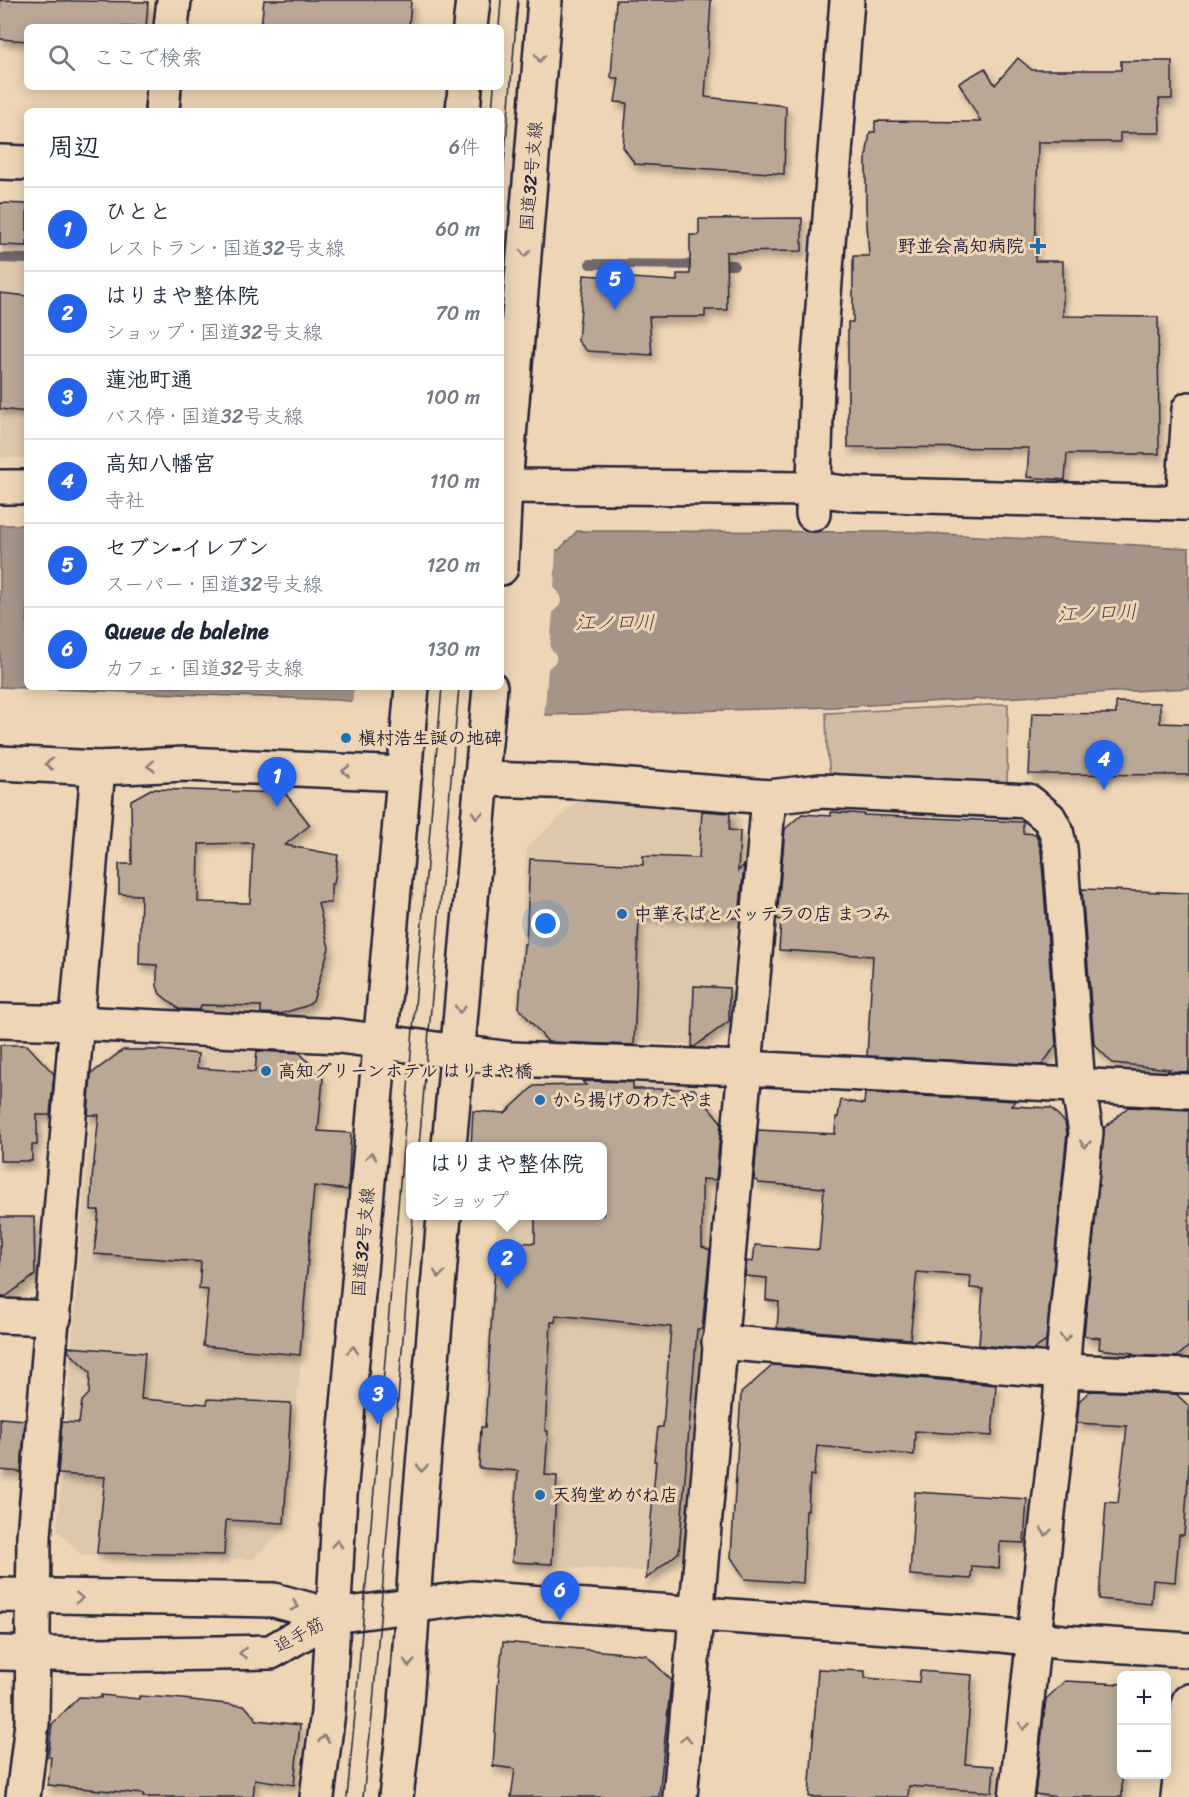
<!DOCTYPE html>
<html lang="ja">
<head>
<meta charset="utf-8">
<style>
  body { margin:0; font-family:Sriracha,"Klee One",sans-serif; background:#f6f6f7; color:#1f2937 }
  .controls { position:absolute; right:18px; bottom:18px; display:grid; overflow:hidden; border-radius:9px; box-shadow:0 3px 15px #0003 }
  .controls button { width:54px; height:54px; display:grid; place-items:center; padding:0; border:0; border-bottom:2px solid #e0e1e3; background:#fff; color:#1f2937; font:30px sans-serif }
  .you { position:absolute; left:546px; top:924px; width:21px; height:21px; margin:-15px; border:4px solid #fff; border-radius:50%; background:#1a73e8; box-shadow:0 0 0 9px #1a73e833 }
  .badge { display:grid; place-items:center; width:39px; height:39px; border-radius:50%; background:#2563eb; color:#fff; font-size:20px; font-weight:700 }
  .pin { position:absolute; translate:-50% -50px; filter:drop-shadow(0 2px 3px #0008) }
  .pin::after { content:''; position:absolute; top:32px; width:21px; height:18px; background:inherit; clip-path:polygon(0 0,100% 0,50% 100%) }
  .popup { position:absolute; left:406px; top:1142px; width:201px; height:78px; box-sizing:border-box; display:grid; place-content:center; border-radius:9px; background:#fff; filter:drop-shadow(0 2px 4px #0005); font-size:20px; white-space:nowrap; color:#747a83 }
  .popup b { font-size:22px; color:#1f2937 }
  .popup::after { content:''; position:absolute; left:50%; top:100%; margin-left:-12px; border:12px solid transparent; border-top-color:#fff }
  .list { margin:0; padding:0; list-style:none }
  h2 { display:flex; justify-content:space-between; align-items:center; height:78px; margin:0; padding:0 24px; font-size:26px }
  h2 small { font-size:20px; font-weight:400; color:#747a83 }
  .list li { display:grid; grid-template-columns:39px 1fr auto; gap:18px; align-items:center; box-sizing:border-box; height:84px; padding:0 24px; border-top:2px solid #e0e1e3 }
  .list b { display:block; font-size:22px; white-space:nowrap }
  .list p { margin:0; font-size:20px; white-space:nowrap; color:#747a83 }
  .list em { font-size:20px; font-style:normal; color:#747a83 }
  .icon { flex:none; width:33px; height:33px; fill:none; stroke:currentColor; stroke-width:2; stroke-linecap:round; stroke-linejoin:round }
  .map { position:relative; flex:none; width:1189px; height:1797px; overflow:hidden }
  .search { position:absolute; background:#fff; box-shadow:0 3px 15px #0003; left:24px; top:24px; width:480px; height:66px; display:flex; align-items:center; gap:15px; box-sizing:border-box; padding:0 21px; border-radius:9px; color:#747a83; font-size:22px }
  .panel { position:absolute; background:#fff; box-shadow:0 3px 15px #0003; left:24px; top:108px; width:480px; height:582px; border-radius:9px }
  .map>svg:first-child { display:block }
  .built { fill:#dec8ac }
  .green { fill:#d0bba4; stroke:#796e70; stroke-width:1.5 }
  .water { fill:#a59589; stroke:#71676a; stroke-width:1.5 }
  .pier { fill:#edd5b5 }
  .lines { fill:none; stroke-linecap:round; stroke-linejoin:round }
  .stream { stroke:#71676a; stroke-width:10 }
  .building { fill:#baa897; stroke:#22223b; stroke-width:1.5; fill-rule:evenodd; filter:url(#shadow) }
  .street-casing { stroke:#22223b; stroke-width:38 }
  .secondary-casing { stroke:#22223b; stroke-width:38 }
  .highway-casing { stroke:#22223b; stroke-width:38 }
  .street { stroke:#edd5b5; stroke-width:33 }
  .secondary { stroke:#edd5b5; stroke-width:33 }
  .highway { stroke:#edd5b5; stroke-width:33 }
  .tram { stroke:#22223b; stroke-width:1.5 }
  .oneway { stroke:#887c78 }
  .poi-dot { fill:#1f6fb2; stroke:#edd5b5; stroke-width:2 }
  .labels { text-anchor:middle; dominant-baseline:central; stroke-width:6; stroke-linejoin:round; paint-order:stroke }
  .street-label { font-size:18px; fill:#22223b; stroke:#edd5b5 }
  .poi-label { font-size:18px; font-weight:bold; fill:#22223b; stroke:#edd5b5; text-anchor:start }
  .water-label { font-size:20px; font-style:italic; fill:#494452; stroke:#edd5b5 }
</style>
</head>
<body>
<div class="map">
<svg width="1189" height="1797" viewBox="0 0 1189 1797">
  <defs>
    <filter id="shadow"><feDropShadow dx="3.5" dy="6" stdDeviation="3" flood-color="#0004"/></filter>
  </defs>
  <rect width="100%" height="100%" fill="#edd5b5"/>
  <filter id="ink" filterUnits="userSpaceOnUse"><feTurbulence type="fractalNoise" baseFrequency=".0167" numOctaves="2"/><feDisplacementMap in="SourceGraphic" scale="12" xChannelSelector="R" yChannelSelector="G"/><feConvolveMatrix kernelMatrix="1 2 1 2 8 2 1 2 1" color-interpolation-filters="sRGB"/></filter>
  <g filter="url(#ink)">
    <g class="built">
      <polygon points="0,263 27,264 27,458 0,458"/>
      <polygon points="579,800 731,808 742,820 731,1022 701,1045 539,1038 516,1009 527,847"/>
      <polygon points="123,1047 301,1052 326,1076 286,1528 253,1559 82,1555 57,1530 94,1069"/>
      <polygon points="534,1082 697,1085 721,1114 683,1551 654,1572 510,1564 515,1473 477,1470 497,1216 603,1216 603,1146 503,1146 506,1106"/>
    </g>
    <polygon class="green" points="1008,704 1007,785 830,774 827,750 826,713"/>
    <polygon class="water" points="0,525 27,525 27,687 501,687 501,543 559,550 577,531 908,532 1189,548 1189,688 832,707 547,715 336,700 0,687"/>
    <polygon class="pier" points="501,540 556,546 554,589 558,591 561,600 560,605 553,612 550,648 556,655 556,661 548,669 544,718 352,704 354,687 501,687"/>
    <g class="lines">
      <g class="stream">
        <polyline points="0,258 27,259"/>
        <polyline points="590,264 734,265"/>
      </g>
    </g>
    <g class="building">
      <polygon points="0,0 148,2 146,27 27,27 27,41 0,39"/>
      <polygon points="264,0 411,0 409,27 261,27"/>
      <polygon points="616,0 711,0 705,97 786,106 784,174 635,164 623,147 627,103 615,102 619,78 611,78"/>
      <polygon points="1018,58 1032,70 1121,70 1121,61 1172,61 1172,99 1159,99 1160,133 1120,133 1120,142 1038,142 1035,261 1063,261 1063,316 1158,317 1159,454 1067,454 1065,480 1027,477 1029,448 848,447 848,322 853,322 853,256 869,256 866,207 866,157 870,132 875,132 875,121 981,122 959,83 985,68 995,85"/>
      <polygon points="0,203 27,204 27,246 0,245"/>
      <polygon points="802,218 802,251 726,252 727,310 705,310 705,317 649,317 652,355 587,351 578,341 584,275 677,281 677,274 690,274 690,235 699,235 699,219"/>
      <polygon points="0,293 27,296 27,412 0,409"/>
      <polygon points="1116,702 1160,703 1160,723 1189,724 1189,775 1029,774 1032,713 1116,714"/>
      <path d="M151,789L285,793L310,825L285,845L338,855L334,884H331V903H318L329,948L313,1001L306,1006L280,1014L261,1013V1006L201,1005L200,1010L179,1009L160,994L157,986V965L139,964L141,895L119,894V864H132L131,800ZM253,843L250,903L198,902L199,844Z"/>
      <polygon points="702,811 730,813 729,830 740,831 738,871 744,865 739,918 639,916 634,1045 548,1042 519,1008 524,944 526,944 530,859 643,865 643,856 699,858"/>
      <polygon points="831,812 864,814 864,815 1023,822 1023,833 1036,834 1041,851 1056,1045 1042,1065 867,1056 873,956 779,950 781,920 777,919 785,829 802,814 831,816"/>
      <polygon points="1082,889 1189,893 1189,1072 1167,1071 1170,1069 1112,1063 1094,1044"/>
      <polygon points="694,986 729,988 729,1021 694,1047 692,1047"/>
      <polygon points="0,1045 27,1045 54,1074 50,1115 37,1115 37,1145 32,1145 32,1161 0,1161"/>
      <polygon points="123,1050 160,1050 198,1054 197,1068 255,1072 257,1051 300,1053 323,1079 318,1131 351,1133 348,1190 314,1186 300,1355 203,1346 208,1290 199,1289 201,1262 94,1254 99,1210 91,1210 92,1180 99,1115 88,1115 91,1074"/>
      <polygon points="582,1081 633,1082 633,1089 694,1089 721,1122 716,1180 702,1179 702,1247 710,1250 702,1329 697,1329 679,1552 646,1579 656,1461 654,1461 658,1427 663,1427 671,1327 556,1315 555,1322 551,1322 545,1431 548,1431 545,1475 557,1476 552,1564 512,1562 518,1471 479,1468 481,1427 485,1427 494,1280 500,1242 535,1243 535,1215 603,1215 603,1146 471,1146 473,1111 505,1113 534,1086 586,1085"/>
      <polygon points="865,1093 1016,1101 1012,1106 1051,1108 1065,1122 1067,1133 1046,1341 1033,1350 979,1345 983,1289 970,1288 971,1276 917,1272 910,1339 777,1328 779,1302 766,1300 767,1278 745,1276 747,1261 753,1262 755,1245 819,1250 824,1188 758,1183 758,1181 754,1180 758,1130 835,1134 836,1117 838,1117 841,1100 864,1104"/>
      <polygon points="1128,1107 1189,1110 1189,1346 1177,1357 1130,1355 1133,1353 1099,1349 1100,1338 1084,1336 1104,1128"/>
      <polygon points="0,1217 34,1217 35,1275 5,1297 0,1297"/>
      <polygon points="69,1347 145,1353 141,1399 207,1404 208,1399 291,1403 284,1523 226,1520 224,1555 97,1553 105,1477 58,1474 62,1422 79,1423 82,1401 89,1394 90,1372 68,1351"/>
      <polygon points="773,1365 996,1385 992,1436 915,1431 914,1455 817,1446 814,1476 810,1475 808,1510 806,1510 803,1583 745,1579 731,1557 741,1393"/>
      <polygon points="1090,1391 1176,1394 1189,1406 1189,1465 1184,1535 1179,1535 1175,1582 1153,1580 1151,1604 1099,1599 1106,1502 1118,1503 1127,1426 1077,1423 1079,1401"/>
      <polygon points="0,1418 25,1420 21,1472 0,1470"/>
      <polygon points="915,1492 1027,1499 1024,1543 1000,1542 999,1568 972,1566 971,1579 910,1575"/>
      <polygon points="503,1642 646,1655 671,1680 659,1797 511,1797 515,1769 493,1766 498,1686"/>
      <polygon points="818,1669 865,1671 865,1678 919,1682 920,1671 972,1675 965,1764 994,1766 992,1792 909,1786 908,1797 809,1797"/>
      <polygon points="1065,1681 1122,1684 1122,1797 1057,1797 1035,1794 1046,1699"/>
      <polygon points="101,1695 139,1699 139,1696 173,1698 245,1706 257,1720 300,1725 294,1785 255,1779 253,1797 143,1797 143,1794 48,1785 51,1757 48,1757 52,1724 79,1697 101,1698"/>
    </g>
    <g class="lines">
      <g class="street-casing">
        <g id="street">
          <polyline points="171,27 174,0"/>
          <polyline points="162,111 164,87"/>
          <polyline points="0,162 27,163"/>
          <polyline points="853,494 1183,503 1189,409"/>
          <polyline points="813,514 817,384 847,0"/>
          <polyline points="0,763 98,768 186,764 405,774"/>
          <polyline points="481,779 579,782 769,797 821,791 1028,801 1049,818 1056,831 1060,848 1078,1086 1086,1132 1065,1334 1060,1406 1016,1797"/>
          <polyline points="0,1021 77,1023 339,1036 511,1059 744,1068 1189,1091"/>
          <polyline points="0,1316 54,1318"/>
          <polyline points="719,1342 1062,1371 1189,1376"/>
          <polyline points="23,1797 32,1723 34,1536 98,768"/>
          <polyline points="680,1797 769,797"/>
          <polyline points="1178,1797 1189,1701"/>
        </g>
      </g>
      <g class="secondary-casing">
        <g id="secondary">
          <polyline points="501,486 814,489 853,494"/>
          <polyline points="0,487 27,487"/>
          <polyline points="1183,503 1189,503"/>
          <polyline points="0,1595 274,1600 333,1616"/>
          <polyline points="0,1653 95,1655 271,1652 333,1616 471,1598 1002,1635 1063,1642 1189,1650"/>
        </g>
      </g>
      <g class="highway-casing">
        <g id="highway">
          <polyline points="470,27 473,0"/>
          <polyline points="463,111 465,87"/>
          <polyline points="501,568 505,486 545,0"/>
          <polyline points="449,1146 490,687"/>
          <polyline points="317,1797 328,1712 340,1495 412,687"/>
          <polyline points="396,1797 405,1718 420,1502 444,1216"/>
        </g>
      </g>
      <use href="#street" class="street"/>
      <use href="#secondary" class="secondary"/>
      <use href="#highway" class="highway"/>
      <g class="tram">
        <polyline points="499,27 501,0"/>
        <polyline points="492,111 494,87"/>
        <polyline points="501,200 518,0"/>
        <polyline points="419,1146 459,687"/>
        <polyline points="347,1797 355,1714 442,687"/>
        <polyline points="363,1797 372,1716 413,1216"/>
      </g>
    </g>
    <defs><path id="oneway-chevron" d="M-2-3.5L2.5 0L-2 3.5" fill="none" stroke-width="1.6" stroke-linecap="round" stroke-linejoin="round" transform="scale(1.5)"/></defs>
    <g class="oneway">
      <use href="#oneway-chevron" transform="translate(540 58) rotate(95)"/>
      <use href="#oneway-chevron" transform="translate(525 253) rotate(95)"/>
      <use href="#oneway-chevron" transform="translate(49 764) rotate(-177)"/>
      <use href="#oneway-chevron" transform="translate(151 766) rotate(177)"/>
      <use href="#oneway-chevron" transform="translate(346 771) rotate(-177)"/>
      <use href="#oneway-chevron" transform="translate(477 815) rotate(95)"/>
      <use href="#oneway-chevron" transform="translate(460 1009) rotate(95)"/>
      <use href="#oneway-chevron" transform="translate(1085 1144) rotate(96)"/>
      <use href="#oneway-chevron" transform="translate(371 1156) rotate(-85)"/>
      <use href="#oneway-chevron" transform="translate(439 1274) rotate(95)"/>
      <use href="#oneway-chevron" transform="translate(1065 1338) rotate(95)"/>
      <use href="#oneway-chevron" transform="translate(353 1350) rotate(-85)"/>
      <use href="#oneway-chevron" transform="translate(422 1468) rotate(95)"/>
      <use href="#oneway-chevron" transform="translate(1046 1532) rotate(97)"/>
      <use href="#oneway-chevron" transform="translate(337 1544) rotate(-87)"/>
      <use href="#oneway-chevron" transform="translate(79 1598) rotate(2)"/>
      <use href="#oneway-chevron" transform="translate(295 1606) rotate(15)"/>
      <use href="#oneway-chevron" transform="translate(243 1653) rotate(179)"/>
      <use href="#oneway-chevron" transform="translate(409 1663) rotate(94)"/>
      <use href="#oneway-chevron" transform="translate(1024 1726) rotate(96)"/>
      <use href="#oneway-chevron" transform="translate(324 1739) rotate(-83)"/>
      <use href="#oneway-chevron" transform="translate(686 1739) rotate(-85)"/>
    </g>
  </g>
  <g class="poi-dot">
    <path d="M1035 237h6v6h6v6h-6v6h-6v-6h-6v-6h6z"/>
    <circle cx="346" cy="738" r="6"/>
    <circle cx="622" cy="914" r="6"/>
    <circle cx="266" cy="1071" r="6"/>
    <circle cx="540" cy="1100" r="6"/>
    <circle cx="540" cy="1495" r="6"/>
  </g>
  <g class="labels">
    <g class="street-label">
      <text transform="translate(531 176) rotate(-85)">国道32号支線</text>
      <text transform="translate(363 1242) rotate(-85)">国道32号支線</text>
      <text transform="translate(299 1635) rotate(-28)">追手筋</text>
    </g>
    <g class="poi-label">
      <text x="1024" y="246" text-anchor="end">野並会高知病院</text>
      <text x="358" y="738">槇村浩生誕の地碑</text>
      <text x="634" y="914">中華そばとバッテラの店 まつみ</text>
      <text x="278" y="1071">高知グリーンホテル はりまや橋</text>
      <text x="552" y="1100">から揚げのわたやま</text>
      <text x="552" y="1495">天狗堂めがね店</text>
    </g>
    <g class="water-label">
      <text transform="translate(1097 613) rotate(-2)">江ノ口川</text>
      <text x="615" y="622">江ノ口川</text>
    </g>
  </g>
</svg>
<div class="controls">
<button>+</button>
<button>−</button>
</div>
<div class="you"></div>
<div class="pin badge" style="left:277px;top:807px">1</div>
<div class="pin badge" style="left:507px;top:1289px">2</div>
<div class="popup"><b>はりまや整体院</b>ショップ</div>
<div class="pin badge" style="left:378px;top:1425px">3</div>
<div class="pin badge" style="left:1104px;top:790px">4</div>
<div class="pin badge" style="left:615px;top:310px">5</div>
<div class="pin badge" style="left:560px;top:1621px">6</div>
<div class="search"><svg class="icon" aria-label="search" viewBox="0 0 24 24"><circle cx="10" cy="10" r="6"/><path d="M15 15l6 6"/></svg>ここで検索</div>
<section class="panel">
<h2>周辺<small>6件</small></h2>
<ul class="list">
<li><span class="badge">1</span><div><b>ひとと</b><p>レストラン · 国道32号支線</p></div><em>60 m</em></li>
<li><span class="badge">2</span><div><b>はりまや整体院</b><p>ショップ · 国道32号支線</p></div><em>70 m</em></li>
<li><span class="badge">3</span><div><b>蓮池町通</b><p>バス停 · 国道32号支線</p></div><em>100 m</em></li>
<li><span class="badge">4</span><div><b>高知八幡宮</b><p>寺社</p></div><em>110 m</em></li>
<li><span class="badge">5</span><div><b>セブン-イレブン</b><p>スーパー · 国道32号支線</p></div><em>120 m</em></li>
<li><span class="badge">6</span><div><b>Queue de baleine</b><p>カフェ · 国道32号支線</p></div><em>130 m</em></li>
</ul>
</section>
</div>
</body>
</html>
